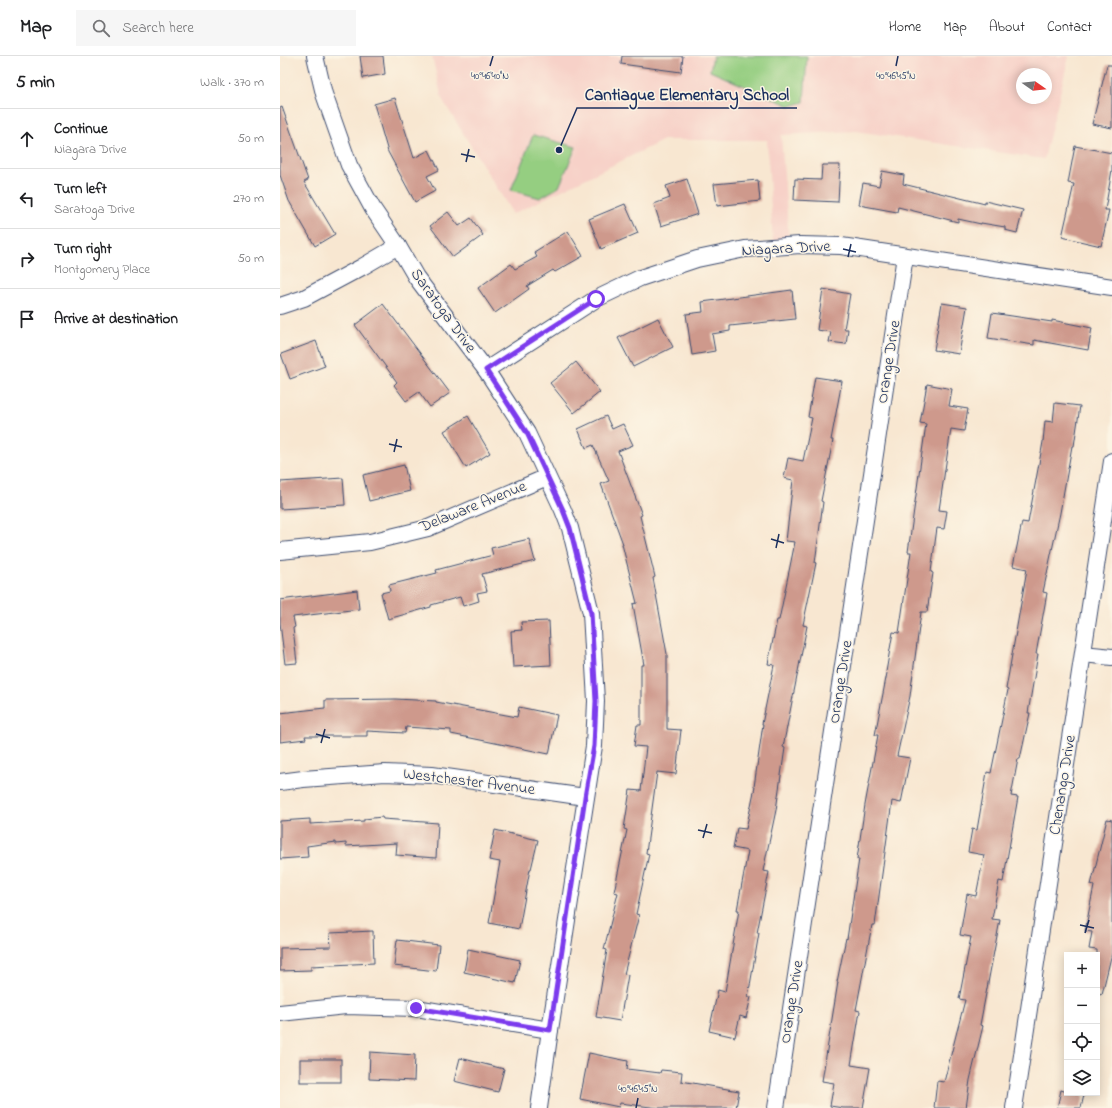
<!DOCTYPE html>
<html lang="en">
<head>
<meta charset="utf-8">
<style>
  body { margin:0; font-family:"Indie Flower",sans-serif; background:#f6f6f6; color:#202124 }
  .controls { position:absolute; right:12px; bottom:12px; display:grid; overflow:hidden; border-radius:0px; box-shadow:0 2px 10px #0003 }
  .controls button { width:36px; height:36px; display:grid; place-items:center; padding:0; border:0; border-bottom:1px solid #e0e0e0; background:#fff; color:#202124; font:20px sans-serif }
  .compass { position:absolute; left:736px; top:12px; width:36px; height:36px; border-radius:50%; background:#fff; box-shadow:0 2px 10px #0003; rotate:104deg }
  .stop { position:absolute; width:12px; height:12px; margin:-9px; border:3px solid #7c3aed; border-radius:50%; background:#fff }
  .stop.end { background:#7c3aed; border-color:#fff; box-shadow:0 1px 4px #0008 }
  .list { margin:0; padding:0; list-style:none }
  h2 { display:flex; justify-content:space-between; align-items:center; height:52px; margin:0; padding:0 16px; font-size:17px }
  h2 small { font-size:13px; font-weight:400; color:#757577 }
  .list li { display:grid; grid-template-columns:26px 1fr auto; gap:12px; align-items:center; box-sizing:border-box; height:60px; padding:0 16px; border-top:1px solid #e0e0e0 }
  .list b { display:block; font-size:15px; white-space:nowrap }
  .list p { margin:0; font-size:13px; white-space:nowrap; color:#757577 }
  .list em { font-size:13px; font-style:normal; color:#757577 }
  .icon { flex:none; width:22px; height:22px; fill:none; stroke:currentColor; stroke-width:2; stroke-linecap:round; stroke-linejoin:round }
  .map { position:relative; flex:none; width:832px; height:1052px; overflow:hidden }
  header { display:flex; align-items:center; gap:24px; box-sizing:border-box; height:56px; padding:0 20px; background:#fff; border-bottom:1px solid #e0e0e0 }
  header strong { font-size:19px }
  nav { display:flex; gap:22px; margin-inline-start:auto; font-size:14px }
  .search { width:280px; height:36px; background:#f6f6f6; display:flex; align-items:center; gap:10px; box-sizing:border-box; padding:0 14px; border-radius:0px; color:#757577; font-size:15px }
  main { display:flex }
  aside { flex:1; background:#fff }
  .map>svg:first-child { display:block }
  .built { fill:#f7d1c8; fill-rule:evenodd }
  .green { fill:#95ce81; stroke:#587e70 }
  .building { fill:#ce998c }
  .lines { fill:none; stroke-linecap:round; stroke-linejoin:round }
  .minor-casing { stroke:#3c4b6f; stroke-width:18 }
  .minor { stroke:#fff; stroke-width:16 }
  .route { stroke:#7c3aed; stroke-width:5 }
  .ticks { fill:none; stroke:#1b2f5e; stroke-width:1.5 }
  .labels { text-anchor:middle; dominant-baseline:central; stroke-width:3; stroke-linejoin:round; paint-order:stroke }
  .street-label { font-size:16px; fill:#1b2f5e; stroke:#fcf5e5 }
  .ticks-label { font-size:10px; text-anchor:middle; fill:#1b2f5e; stroke:#fcf5e5; stroke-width:3; stroke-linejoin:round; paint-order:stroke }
  .leader { fill:none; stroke:#1b2f5e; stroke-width:1.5 }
  .callout-dot { fill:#1b2f5e; stroke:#fcf5e5; stroke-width:1.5 }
  .callout-label { font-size:17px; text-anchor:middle; font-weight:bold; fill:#1b2f5e; stroke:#fcf5e5; stroke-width:3; stroke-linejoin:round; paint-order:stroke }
</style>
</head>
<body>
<header>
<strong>Map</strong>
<div class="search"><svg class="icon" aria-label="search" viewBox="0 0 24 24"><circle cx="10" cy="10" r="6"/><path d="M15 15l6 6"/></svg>Search here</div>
<nav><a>Home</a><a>Map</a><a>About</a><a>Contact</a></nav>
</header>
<main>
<aside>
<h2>5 min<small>Walk · 370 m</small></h2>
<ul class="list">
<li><svg class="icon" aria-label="ahead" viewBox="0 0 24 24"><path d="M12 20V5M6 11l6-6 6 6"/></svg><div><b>Continue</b><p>Niagara Drive</p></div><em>50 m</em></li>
<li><svg class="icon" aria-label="left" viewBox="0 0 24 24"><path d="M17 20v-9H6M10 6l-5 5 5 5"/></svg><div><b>Turn left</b><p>Saratoga Drive</p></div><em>270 m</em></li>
<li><svg class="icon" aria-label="right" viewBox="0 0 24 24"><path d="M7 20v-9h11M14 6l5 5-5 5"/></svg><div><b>Turn right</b><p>Montgomery Place</p></div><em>50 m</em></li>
<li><svg class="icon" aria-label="arrive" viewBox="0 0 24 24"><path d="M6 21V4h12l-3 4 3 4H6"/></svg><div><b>Arrive at destination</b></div></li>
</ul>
</aside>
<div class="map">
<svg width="832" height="1052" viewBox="0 0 832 1052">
  <rect width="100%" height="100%" fill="#fcf5e5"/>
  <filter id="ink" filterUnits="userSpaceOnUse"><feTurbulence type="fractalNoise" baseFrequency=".025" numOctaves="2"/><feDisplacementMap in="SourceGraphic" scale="8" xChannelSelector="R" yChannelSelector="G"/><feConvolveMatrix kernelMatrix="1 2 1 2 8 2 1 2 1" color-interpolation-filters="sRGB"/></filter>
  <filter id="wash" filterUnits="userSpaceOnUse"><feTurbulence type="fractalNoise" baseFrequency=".012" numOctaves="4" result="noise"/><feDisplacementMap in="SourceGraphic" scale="16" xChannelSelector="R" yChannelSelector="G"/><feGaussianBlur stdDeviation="0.9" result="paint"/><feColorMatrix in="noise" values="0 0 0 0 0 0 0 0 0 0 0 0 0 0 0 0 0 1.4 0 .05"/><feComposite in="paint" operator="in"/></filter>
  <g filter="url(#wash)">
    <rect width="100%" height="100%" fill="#f8e7d1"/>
    <path class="built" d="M152,0H789L764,103L576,75L501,79L509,185L493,187L487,84H384L233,158L162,43ZM742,18H766V42H742Z"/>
    <g class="green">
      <polygon points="433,0 527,0 524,46 510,50 430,15"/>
      <polygon points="253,79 296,91 279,131 260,142 231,134"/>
    </g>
    <g id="blocks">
      <g class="building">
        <polygon points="80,0 103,0 105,18 83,22"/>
        <polygon points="342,0 403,0 401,16 341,8"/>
        <polygon points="827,9 832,9 832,72 812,68"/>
        <polygon points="115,42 134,102 149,94 159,114 147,120 155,135 135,146 108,96 94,48"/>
        <polygon points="2,51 28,124 24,126 55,178 35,190 9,145 0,119 0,52"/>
        <polygon points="795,90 832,97 832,114 825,154 829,154 821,190 782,181 794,128 788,127"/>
        <polygon points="542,109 560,109 558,146 514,144 515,123 541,124"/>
        <polygon points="602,115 624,119 623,128 705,148 705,145 743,154 737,177 725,174 725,171 701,167 701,168 678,163 678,166 618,151 617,156 579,149 583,127 599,130"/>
        <polygon points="407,123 418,158 381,170 374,148 390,142 386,130"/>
        <polygon points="478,124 480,145 437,150 434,128"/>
        <polygon points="345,148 358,177 321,193 309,163"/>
        <polygon points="168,156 179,170 191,162 203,179 173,201 150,170"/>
        <polygon points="288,175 303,200 275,216 273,214 247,230 249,233 215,257 198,232 231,208 235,213 257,201 254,196"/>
        <polygon points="543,233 570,238 564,273 568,273 566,288 549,286 551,276 537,274"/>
        <polygon points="512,234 515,263 450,270 450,275 432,278 435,295 412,299 406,258 423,256 422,246"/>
        <polygon points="662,247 687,251 679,298 654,294"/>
        <polygon points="103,248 170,337 150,351 139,336 126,345 114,329 117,326 75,269"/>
        <polygon points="712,257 772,266 772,264 812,272 808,294 754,284 754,289 708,282"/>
        <polygon points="378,262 393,291 353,311 338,282"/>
        <polygon points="36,285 45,310 10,323 1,298"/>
        <polygon points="296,306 320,336 294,357 270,327"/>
        <polygon points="535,321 562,325 551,384 553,384 541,445 543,446 535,507 536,507 523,569 527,570 503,691 505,692 496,754 483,815 489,816 477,877 479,877 468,941 471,941 466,962 460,960 455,981 429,975 438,934 445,936 459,854 457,854 468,795 453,792 457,772 466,773 475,731 474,731 483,668 482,668 494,609 488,608 497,564 499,564 515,486 506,485 513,424 504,422 508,402 523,405 532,362 528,361"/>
        <polygon points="647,328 672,333 669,350 688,353 684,375 671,373 659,454 667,455 664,473 657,472 651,516 653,517 647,556 641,556 630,640 617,700 630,702 621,747 612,745 595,869 592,869 576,954 580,955 571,1009 590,1012 583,1052 563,1052 550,1050 554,1027 542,1025 558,926 557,926 566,882 567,883 579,803 577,803 585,749 598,679 595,679 607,617 606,616 613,576 619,577 631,496 628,496 646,368 640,367"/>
        <polygon points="775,347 800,350 794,390 792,390 780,457 763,536 767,537 756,598 758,598 748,657 750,657 740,703 738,703 731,740 738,741 723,826 719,825 712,863 720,864 700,969 703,970 690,1024 686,1052 654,1052 657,1025 664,1026 685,944 679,943 691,881 680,879 687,838 696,840 704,799 688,796 692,773 697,774 707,716 711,717 728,634 726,633 747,513 733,510 742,466 748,467 763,386 765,365 773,366"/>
        <polygon points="188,360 210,397 186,412 164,375"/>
        <polygon points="326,360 332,373 343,368 353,389 338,395 362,459 360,460 375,521 373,522 387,598 387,673 401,674 396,718 377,716 366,797 369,798 356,858 359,859 344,918 348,919 340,965 316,961 327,894 324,893 338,837 334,836 347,774 344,773 350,734 361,735 366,691 354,690 357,669 361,669 361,609 364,609 353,548 357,547 342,488 343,488 321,428 329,425 313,389 306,392 298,373"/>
        <polygon points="124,409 130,435 89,445 83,419"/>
        <polygon points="63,422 65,449 0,453 0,426"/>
        <polygon points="249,483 255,505 202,518 207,535 197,537 199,545 183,550 180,541 151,549 151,551 108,563 101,537 110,535 109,529 157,517 156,514 213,499 211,492"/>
        <polygon points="77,534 79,553 13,561 15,571 13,572 17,607 5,608 0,567 0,544"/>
        <polygon points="269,565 271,609 233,611 231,575 242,574 241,566"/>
        <polygon points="115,643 156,645 156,646 237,661 239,651 277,659 269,698 171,678 171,674 126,671 125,677 87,675 87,680 25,680 26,683 0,686 0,657 45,652 45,644"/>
        <polygon points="102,761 103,763 158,767 156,802 116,799 117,787 66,790 66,787 56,788 56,786 27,790 28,801 0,803 0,765 30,763 30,768 84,765 84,763"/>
        <polygon points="827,763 832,764 832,897 822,938 817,937 817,894 809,893 812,876 805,875 814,830 811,829"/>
        <polygon points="215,774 258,784 251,813 250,813 239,873 209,867 220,806 209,804"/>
        <polygon points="93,875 94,907 31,910 31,914 0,915 0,892 51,891 50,877"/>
        <polygon points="117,884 159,889 156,915 114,910"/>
        <polygon points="188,893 240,904 235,927 184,916"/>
        <polygon points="90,996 135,999 134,1025 89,1023"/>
        <polygon points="309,997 348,1005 347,1013 380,1017 381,1014 402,1016 401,1025 459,1035 456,1052 378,1052 340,1047 339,1051 300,1043"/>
        <polygon points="180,1002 224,1013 218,1036 174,1025"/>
        <rect x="20" y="1003" width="41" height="23"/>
        <polygon points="781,1034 787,1036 787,1037 793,1037 804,1039 801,1052 777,1052"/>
      </g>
    </g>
  </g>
  <g filter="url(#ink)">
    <use href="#blocks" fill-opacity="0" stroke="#3c4b6f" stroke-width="1"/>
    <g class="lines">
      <g class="minor-casing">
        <g id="minor">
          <polyline points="35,0 44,38 69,109 93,153 118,190 136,221 206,314 247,377 283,454 290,472 311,557 316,645 314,690 270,974 259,1052"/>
          <polyline points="0,250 24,242 82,211 118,190"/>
          <polyline points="206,314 316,243 360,222 417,203 465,193 520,189 561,190 832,231"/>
          <polyline points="0,495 90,486 148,472 267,421"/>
          <polyline points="803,598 832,601"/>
          <polyline points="0,726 23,723 105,717 152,719 305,741"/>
          <polyline points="0,957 66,950 136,952 270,974"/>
          <polyline points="496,1052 625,200"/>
          <polyline points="734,1052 832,405"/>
        </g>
      </g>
      <use href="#minor" class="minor"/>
    </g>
  </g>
  <g class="lines" filter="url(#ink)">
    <polyline class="route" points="136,952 270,974 305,741 314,690 316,645 311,557 290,472 283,454 247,377 206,314 316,243"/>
  </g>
  <path class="ticks" d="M210,10L213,0M616,10L618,0M181,98L195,101M186,106L189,93M563,193L576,196M568,201L571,188M109,388L122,391M114,396L117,383M491,483L504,487M496,492L499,478M36,678L50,682M41,687L45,673M418,774L432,777M423,782L427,768M800,869L814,872M805,877L809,864M356,1052L358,1042"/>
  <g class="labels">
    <g class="street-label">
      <text transform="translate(506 193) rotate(-3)">Niagara Drive</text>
      <text transform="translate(163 255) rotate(54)">Saratoga Drive</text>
      <text transform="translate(609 306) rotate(-81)">Orange Drive</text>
      <text transform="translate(193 451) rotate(-22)">Delaware Avenue</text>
      <text transform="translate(561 626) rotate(-81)">Orange Drive</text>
      <text transform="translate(189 726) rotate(7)">Westchester Avenue</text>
      <text transform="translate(783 729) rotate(-81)">Chenango Drive</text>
      <text transform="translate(512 946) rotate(-81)">Orange Drive</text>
    </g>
  </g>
  <g class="ticks-label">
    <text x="210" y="23">40°46'40"N</text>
    <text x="616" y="23">40°46'45"N</text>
    <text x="358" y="1036">40°46'45"N</text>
  </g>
  <path class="leader" d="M279 94L297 52H517"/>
  <circle class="callout-dot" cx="279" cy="94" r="4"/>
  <g class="callout-label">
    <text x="407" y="44">Cantiague Elementary School</text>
  </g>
</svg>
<div class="controls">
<button>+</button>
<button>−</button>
<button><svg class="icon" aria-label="locate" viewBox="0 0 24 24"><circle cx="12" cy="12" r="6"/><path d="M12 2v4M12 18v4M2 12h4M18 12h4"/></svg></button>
<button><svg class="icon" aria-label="layers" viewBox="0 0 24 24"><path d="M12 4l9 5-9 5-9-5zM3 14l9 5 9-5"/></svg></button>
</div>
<svg class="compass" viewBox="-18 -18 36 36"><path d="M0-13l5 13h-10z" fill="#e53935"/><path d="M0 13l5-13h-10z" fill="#757577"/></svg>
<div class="stop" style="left:316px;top:243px"></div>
<div class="stop end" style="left:136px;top:952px"></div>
</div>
</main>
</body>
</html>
